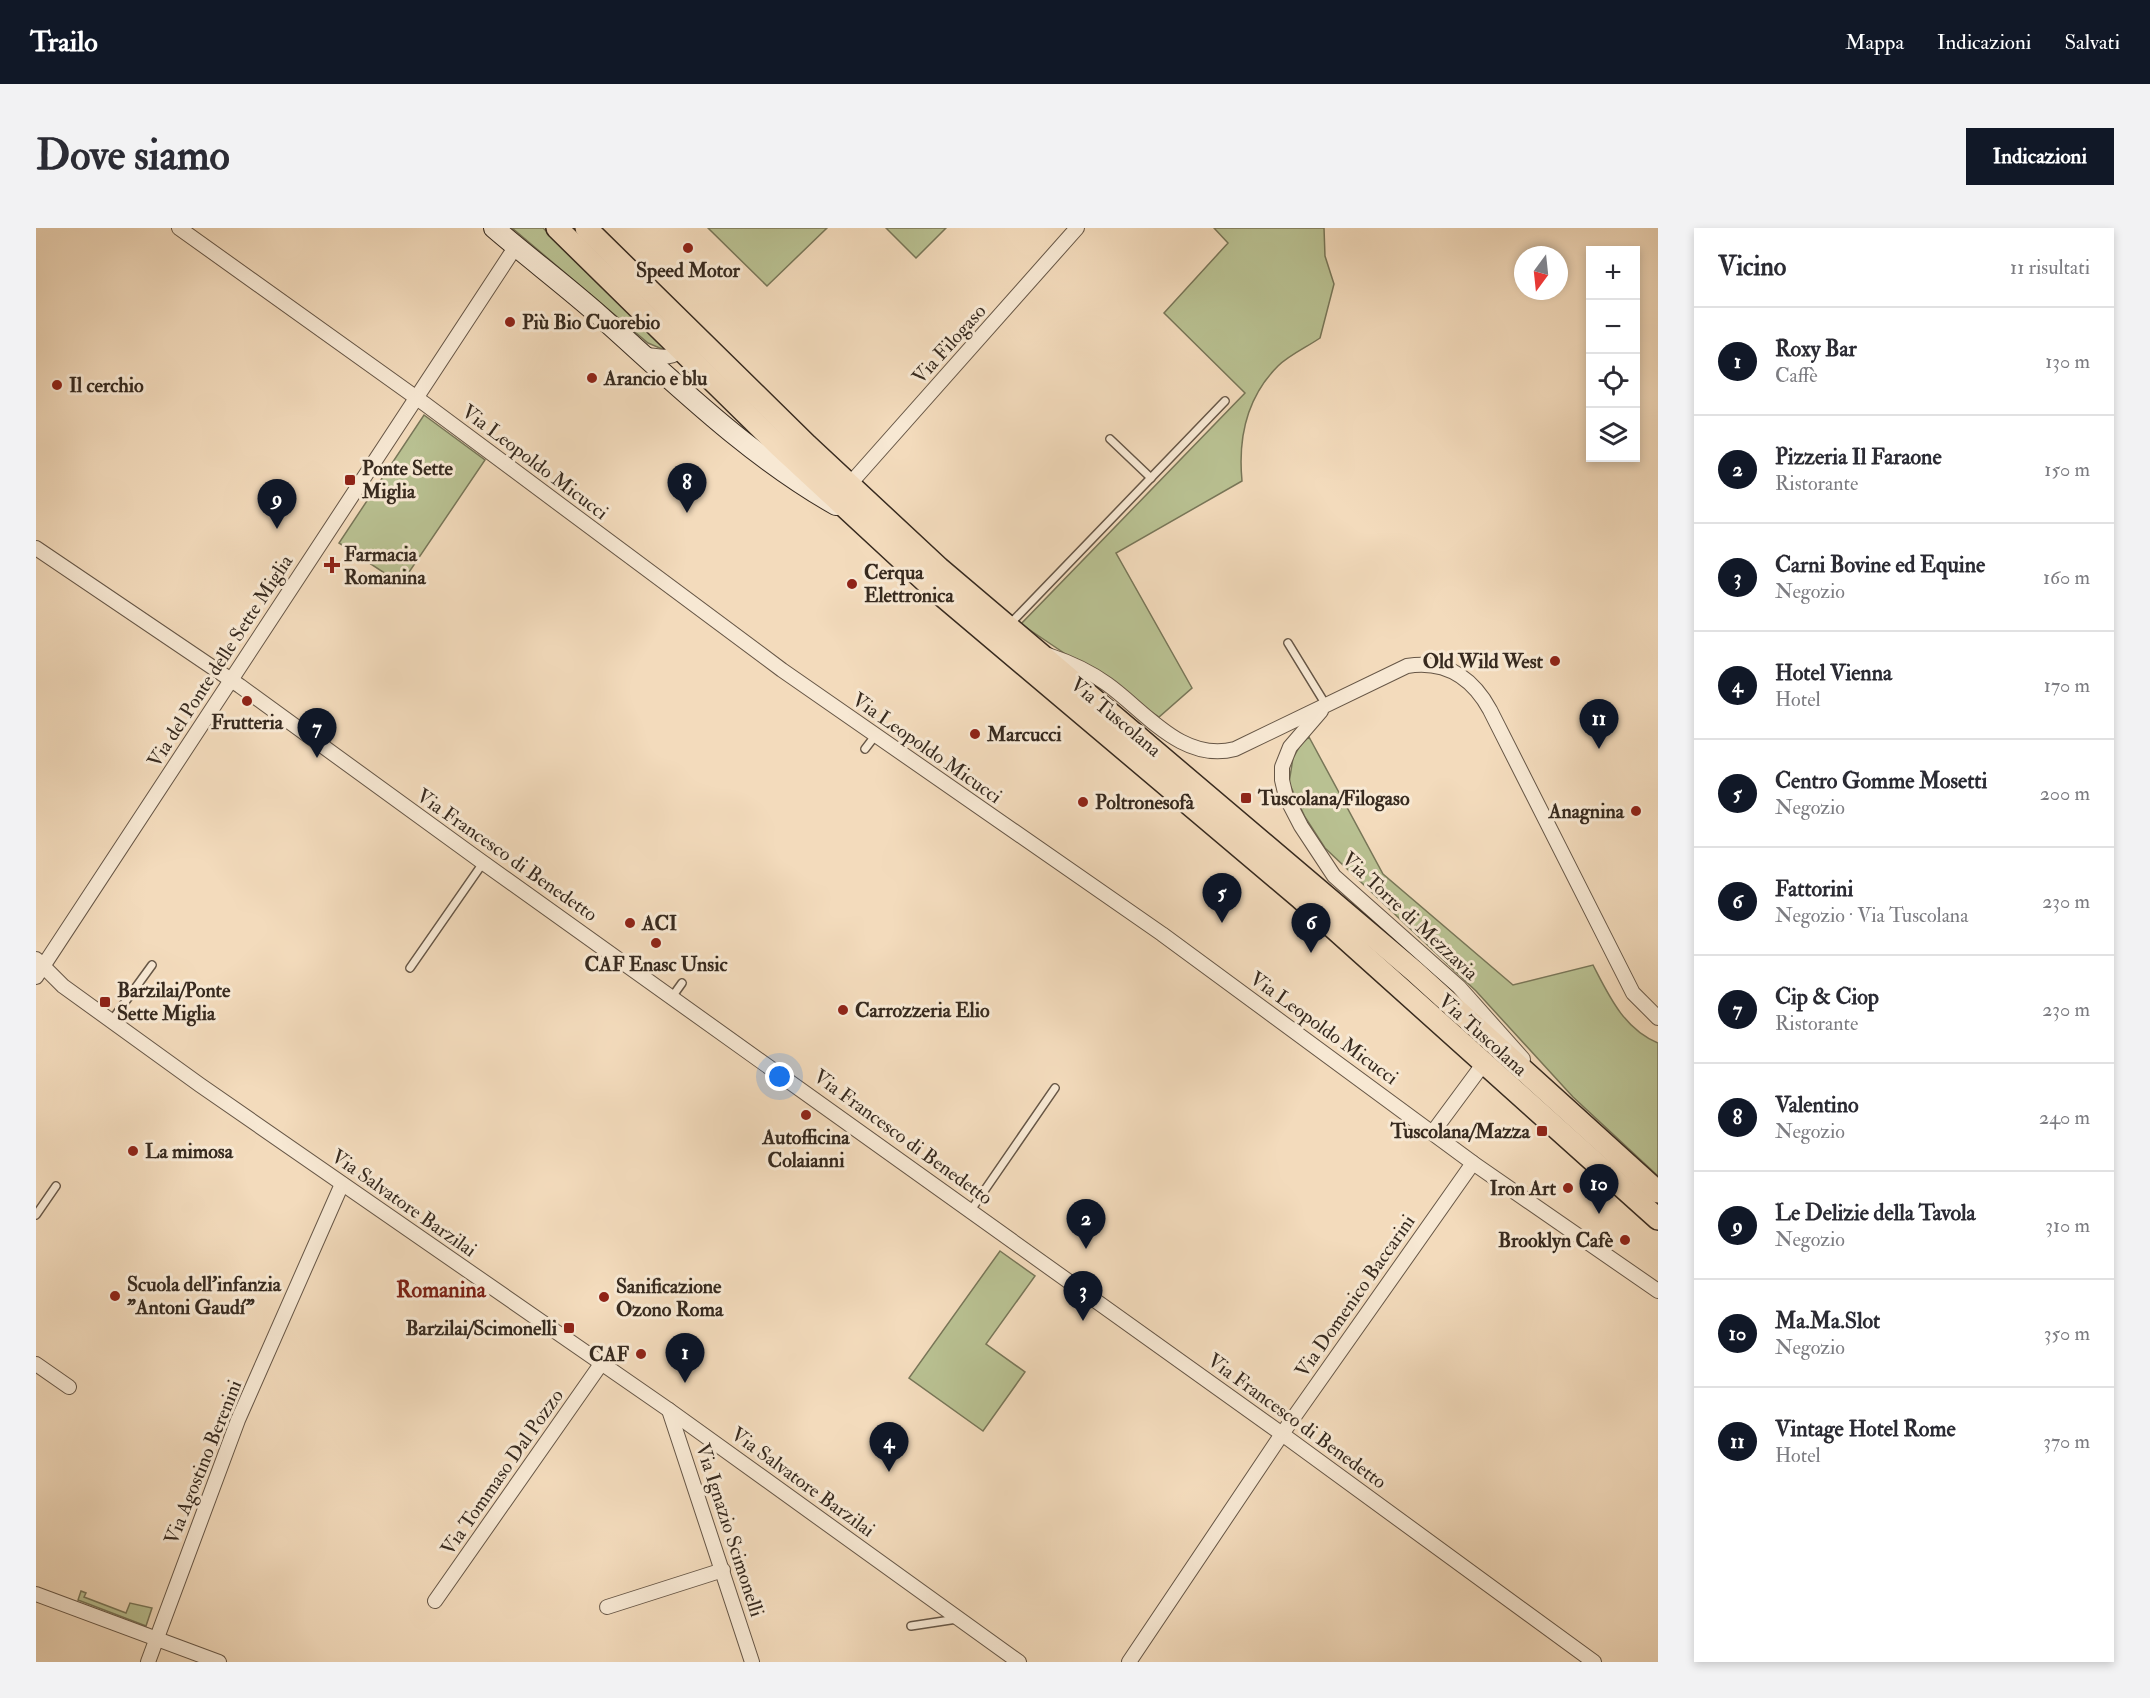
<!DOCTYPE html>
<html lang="it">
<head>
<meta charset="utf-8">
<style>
  body { margin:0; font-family:"IM FELL Double Pica",serif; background:#f2f2f3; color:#2b2b33 }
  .controls { position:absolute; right:18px; top:18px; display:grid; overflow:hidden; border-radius:0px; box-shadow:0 3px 9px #0003 }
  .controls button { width:54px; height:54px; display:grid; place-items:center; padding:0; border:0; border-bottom:2px solid #e1e1e2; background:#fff; color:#2b2b33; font:30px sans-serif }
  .compass { position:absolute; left:1478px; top:18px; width:54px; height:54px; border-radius:50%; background:#fff; box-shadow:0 3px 9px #0003; rotate:195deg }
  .you { position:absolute; left:744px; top:849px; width:21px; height:21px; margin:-15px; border:4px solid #fff; border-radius:50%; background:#1a73e8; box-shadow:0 0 0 9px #1a73e833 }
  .badge { display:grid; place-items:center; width:39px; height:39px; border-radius:50%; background:#111827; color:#fff; font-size:20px; font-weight:700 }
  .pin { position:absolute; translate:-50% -50px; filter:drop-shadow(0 2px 3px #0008) }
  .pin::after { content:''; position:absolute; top:32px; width:21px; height:18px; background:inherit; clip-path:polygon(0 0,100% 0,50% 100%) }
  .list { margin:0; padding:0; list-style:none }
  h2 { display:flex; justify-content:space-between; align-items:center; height:78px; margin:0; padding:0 24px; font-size:26px }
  h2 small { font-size:20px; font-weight:400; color:#7c7c81 }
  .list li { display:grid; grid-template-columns:39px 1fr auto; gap:18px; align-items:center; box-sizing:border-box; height:108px; padding:0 24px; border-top:2px solid #e1e1e2 }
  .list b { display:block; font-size:22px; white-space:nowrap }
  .list p { margin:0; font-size:20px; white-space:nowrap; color:#7c7c81 }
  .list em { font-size:20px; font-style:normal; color:#7c7c81 }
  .icon { flex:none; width:33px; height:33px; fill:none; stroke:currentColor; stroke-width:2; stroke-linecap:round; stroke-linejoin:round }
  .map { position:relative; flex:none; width:1622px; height:1434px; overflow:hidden; border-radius:0px }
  header { display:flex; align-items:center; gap:36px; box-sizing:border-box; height:84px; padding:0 30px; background:#111827; color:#fff }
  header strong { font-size:28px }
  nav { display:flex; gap:33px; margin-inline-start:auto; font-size:21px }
  .intro { display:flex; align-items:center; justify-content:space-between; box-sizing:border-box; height:144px; padding:0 36px }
  h1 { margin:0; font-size:42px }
  .button { padding:15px 27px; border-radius:0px; background:#111827; color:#fff; font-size:21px; font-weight:700 }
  main { display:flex; gap:36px; padding:0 36px }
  aside { flex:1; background:#fff; border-radius:0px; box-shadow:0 3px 9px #0003 }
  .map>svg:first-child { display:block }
  .green { fill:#b9c192; stroke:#787658; stroke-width:1.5 }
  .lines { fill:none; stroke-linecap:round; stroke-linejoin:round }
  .lane-casing { stroke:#665646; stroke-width:10 }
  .street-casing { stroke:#665646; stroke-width:16 }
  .secondary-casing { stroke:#372a1f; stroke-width:22 }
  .primary-casing { stroke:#372a1f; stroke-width:24 }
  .lane { stroke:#f7e8d3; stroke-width:7 }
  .street { stroke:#f7e8d3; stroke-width:14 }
  .secondary { stroke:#f7e8d3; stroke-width:20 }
  .primary { stroke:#f3dbbc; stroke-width:21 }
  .poi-dot { fill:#8f2418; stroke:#f7e8d3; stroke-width:2 }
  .labels { text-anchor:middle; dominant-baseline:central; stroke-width:6; stroke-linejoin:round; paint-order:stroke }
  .poi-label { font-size:20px; font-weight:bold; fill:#372a1f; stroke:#f7e8d3; text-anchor:start }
  .street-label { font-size:20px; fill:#372a1f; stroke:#f7e8d3 }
  .quarter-label { font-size:22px; font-weight:bold; fill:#7a1f14; stroke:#f7e8d3 }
</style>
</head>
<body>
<header>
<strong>Trailo</strong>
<nav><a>Mappa</a><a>Indicazioni</a><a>Salvati</a></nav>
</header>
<div class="intro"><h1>Dove siamo</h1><a class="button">Indicazioni</a></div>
<main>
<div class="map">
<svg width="1622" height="1434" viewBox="0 0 1622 1434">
  <rect width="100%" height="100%" fill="#f3dbbc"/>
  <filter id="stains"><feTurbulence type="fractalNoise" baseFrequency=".00333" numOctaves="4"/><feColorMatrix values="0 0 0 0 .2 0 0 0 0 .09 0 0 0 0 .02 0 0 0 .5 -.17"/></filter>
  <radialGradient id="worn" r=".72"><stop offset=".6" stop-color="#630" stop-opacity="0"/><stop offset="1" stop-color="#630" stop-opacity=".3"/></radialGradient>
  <g class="green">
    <polygon points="476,0 507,0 632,120 626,121 612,115"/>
    <polygon points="672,0 791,0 731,58"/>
    <polygon points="850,0 910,0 880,30"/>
    <path d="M1178,0H1288L1289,28L1298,56L1284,110C1271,119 1253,127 1242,138C1210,170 1202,211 1206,253L1080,325L1156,460L1123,489L985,396L1209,165L1128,85L1192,15Z"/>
    <polygon points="388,187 449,232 365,356 303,315"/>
    <path d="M1273,509L1347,646L1477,757L1557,737C1573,768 1588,801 1622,815V948L1537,869L1440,763L1289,620L1269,589L1253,555L1257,530L1265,516Z"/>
    <polygon points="964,1023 999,1048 950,1116 989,1144 947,1203 873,1150"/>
    <polygon points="45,1363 50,1365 48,1369 90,1385 94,1375 116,1380 110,1398 42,1372"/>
  </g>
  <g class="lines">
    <g class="lane-casing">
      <g id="lane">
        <polyline points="1074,211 1115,250"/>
        <polyline points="973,397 1189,173"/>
        <polyline points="1252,415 1290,477"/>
        <polyline points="829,521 839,508"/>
        <polyline points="374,740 447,635"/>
        <polyline points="636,769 646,755"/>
        <polyline points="76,792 116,737"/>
        <polyline points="935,982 1019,860"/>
        <polyline points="0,987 20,958"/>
        <polyline points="875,1398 921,1391"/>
      </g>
    </g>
    <g class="street-casing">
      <g id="street">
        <polyline points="143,0 389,176 746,442 1126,706 1437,935 1622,1063"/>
        <path d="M607,126C623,129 639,133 648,117"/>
        <polyline points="813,257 1041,0"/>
        <polyline points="0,320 204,458 442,631 1246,1206 1558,1434"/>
        <path d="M1012,427C1033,434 1053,443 1071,456C1109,483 1146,535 1199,521L1371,438C1409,432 1436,449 1454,482L1597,765L1622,790"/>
        <polyline points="1285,483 1254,519 1246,539 1246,552 1250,569 1265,598 1298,648 1423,759 1487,831"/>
        <polyline points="0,731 27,758 164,857 633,1182 983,1434"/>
        <polyline points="0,749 480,18"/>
        <polyline points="1397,904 1448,835"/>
        <polyline points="0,1136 33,1159"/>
        <polyline points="633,1182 716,1434"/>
        <polyline points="0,1366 183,1434"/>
        <polyline points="399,1373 565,1136"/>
        <polyline points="571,1379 687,1342"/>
        <polyline points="112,1434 202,1192 306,956"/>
        <polyline points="1093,1434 1246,1206 1437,935"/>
      </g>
    </g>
    <g class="secondary-casing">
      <path id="secondary" d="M458,0C493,30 530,58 564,88C639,155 712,227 800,277"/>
    </g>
    <g class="primary-casing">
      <g id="primary">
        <polyline points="521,0 743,218 890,354 1263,669 1622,991"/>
        <polyline points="550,0 771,217 903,340 1378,743 1622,964"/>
      </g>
    </g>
    <use href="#lane" class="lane"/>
    <use href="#street" class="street"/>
    <use href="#secondary" class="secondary"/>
    <use href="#primary" class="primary"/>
  </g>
  <g class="poi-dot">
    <circle cx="652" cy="20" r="6"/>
    <circle cx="474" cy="94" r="6"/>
    <circle cx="556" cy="150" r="6"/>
    <circle cx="21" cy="157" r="6"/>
    <rect x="308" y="246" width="12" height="12" rx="3"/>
    <path d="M293 328h6v6h6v6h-6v6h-6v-6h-6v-6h6z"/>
    <circle cx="816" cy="356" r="6"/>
    <circle cx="1519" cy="433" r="6"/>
    <circle cx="211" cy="473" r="6"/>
    <circle cx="939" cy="506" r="6"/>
    <rect x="1204" y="564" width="12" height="12" rx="3"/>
    <circle cx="1047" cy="574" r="6"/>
    <circle cx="1600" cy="583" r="6"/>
    <circle cx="594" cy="695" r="6"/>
    <circle cx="620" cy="715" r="6"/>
    <rect x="63" y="768" width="12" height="12" rx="3"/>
    <circle cx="807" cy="782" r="6"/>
    <circle cx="770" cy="887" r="6"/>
    <rect x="1500" y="897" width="12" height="12" rx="3"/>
    <circle cx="97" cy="923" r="6"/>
    <circle cx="1532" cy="960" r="6"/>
    <circle cx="1589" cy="1012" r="6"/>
    <circle cx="79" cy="1068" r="6"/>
    <circle cx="568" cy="1069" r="6"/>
    <rect x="527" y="1094" width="12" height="12" rx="3"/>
    <circle cx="605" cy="1126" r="6"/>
  </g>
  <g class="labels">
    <g class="poi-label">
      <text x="652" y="42" text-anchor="middle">Speed Motor</text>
      <text x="486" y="94">Più Bio Cuorebio</text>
      <text x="568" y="150">Arancio e blu</text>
      <text x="33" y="157">Il cerchio</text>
      <text x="326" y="240">Ponte Sette<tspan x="326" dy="23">Miglia</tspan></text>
      <text x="308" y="326">Farmacia<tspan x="308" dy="23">Romanina</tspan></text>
      <text x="828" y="344">Cerqua<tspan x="828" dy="23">Elettronica</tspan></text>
      <text x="1507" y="433" text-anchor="end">Old Wild West</text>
      <text x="211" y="494" text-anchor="middle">Frutteria</text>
      <text x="951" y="506">Marcucci</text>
      <text x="1222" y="570">Tuscolana/Filogaso</text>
      <text x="1059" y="574">Poltronesofà</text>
      <text x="1588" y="583" text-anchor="end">Anagnina</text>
      <text x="606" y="695">ACI</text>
      <text x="620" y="736" text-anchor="middle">CAF Enasc Unsic</text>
      <text x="81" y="762">Barzilai/Ponte<tspan x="81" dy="23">Sette Miglia</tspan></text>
      <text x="819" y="782">Carrozzeria Elio</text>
      <text x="1494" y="903" text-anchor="end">Tuscolana/Mazza</text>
      <text x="770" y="909" text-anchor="middle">Autofficina<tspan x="770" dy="23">Colaianni</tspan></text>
      <text x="109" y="923">La mimosa</text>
      <text x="1520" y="960" text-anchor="end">Iron Art</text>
      <text x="1577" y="1012" text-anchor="end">Brooklyn Cafè</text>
      <text x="91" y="1056">Scuola dell'infanzia<tspan x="91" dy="23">"Antoni Gaudí"</tspan></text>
      <text x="580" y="1058">Sanificazione<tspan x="580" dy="23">Ozono Roma</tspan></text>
      <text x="521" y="1100" text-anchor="end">Barzilai/Scimonelli</text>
      <text x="593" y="1126" text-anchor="end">CAF</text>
    </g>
    <g class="street-label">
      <text transform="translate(913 116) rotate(-48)">Via Filogaso</text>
      <text transform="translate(499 234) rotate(37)">Via Leopoldo Micucci</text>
      <text transform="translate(184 433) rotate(-57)">Via del Ponte delle Sette Miglia</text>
      <text transform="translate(1080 489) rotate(40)">Via Tuscolana</text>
      <text transform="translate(891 520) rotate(35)">Via Leopoldo Micucci</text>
      <text transform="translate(471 627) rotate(35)">Via Francesco di Benedetto</text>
      <text transform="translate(1374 688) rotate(43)">Via Torre di Mezzavia</text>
      <text transform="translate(1288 800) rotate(36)">Via Leopoldo Micucci</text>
      <text transform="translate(1447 807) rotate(42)">Via Tuscolana</text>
      <text transform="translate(867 909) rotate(36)">Via Francesco di Benedetto</text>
      <text transform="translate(368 975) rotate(35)">Via Salvatore Barzilai</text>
      <text transform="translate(1319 1068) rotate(-55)">Via Domenico Baccarini</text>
      <text transform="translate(1261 1193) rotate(36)">Via Francesco di Benedetto</text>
      <text transform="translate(167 1234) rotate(-68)">Via Agostino Berenini</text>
      <text transform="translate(466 1244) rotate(-55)">Via Tommaso Dal Pozzo</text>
      <text transform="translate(767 1254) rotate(36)">Via Salvatore Barzilai</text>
      <text transform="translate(694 1302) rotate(72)">Via Ignazio Scimonelli</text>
    </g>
    <g class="quarter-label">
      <text x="405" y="1062">Romanina</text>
    </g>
  </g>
  <rect width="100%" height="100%" filter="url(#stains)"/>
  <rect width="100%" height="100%" fill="url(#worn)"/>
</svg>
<div class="controls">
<button>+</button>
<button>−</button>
<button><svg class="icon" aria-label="locate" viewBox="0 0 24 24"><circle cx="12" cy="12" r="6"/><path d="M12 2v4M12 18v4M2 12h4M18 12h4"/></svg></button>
<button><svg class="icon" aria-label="layers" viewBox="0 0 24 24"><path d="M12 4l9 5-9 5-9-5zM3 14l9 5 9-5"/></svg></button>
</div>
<svg class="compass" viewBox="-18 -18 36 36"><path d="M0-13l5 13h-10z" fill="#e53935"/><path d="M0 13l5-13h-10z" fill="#7c7c81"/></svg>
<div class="you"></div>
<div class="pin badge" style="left:649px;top:1155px">1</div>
<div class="pin badge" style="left:1050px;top:1021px">2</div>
<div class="pin badge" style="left:1047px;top:1093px">3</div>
<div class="pin badge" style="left:853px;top:1244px">4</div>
<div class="pin badge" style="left:1186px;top:695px">5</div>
<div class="pin badge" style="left:1275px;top:725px">6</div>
<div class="pin badge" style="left:281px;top:530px">7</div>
<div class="pin badge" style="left:651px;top:285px">8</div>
<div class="pin badge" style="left:241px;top:301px">9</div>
<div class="pin badge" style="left:1563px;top:986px">10</div>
<div class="pin badge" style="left:1563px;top:521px">11</div>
</div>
<aside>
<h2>Vicino<small>11 risultati</small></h2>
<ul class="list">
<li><span class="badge">1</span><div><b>Roxy Bar</b><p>Caffè</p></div><em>130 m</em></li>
<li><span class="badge">2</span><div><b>Pizzeria Il Faraone</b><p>Ristorante</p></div><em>150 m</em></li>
<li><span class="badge">3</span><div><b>Carni Bovine ed Equine</b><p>Negozio</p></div><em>160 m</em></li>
<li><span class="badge">4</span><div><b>Hotel Vienna</b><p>Hotel</p></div><em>170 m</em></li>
<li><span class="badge">5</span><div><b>Centro Gomme Mosetti</b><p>Negozio</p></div><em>200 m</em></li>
<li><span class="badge">6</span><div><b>Fattorini</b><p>Negozio · Via Tuscolana</p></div><em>230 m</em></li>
<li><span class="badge">7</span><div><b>Cip &amp; Ciop</b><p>Ristorante</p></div><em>230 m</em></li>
<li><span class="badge">8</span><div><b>Valentino</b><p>Negozio</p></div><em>240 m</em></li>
<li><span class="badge">9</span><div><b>Le Delizie della Tavola</b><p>Negozio</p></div><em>310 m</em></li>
<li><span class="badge">10</span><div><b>Ma.Ma.Slot</b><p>Negozio</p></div><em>350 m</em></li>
<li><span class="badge">11</span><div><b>Vintage Hotel Rome</b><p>Hotel</p></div><em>370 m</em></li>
</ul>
</aside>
</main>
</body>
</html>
